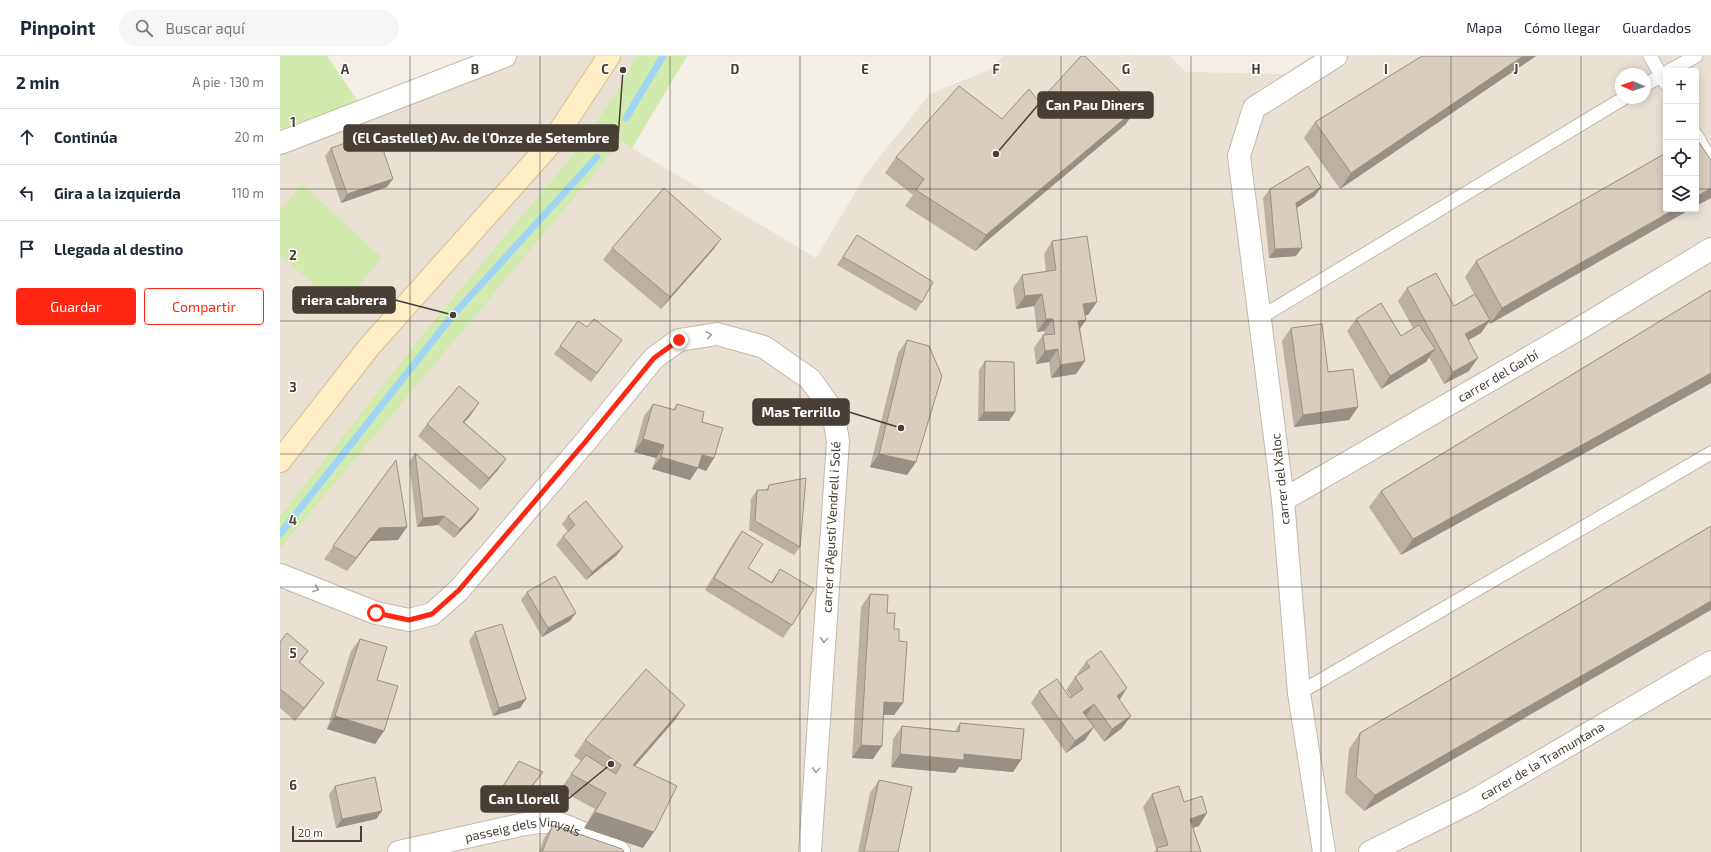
<!DOCTYPE html>
<html lang="es">
<head>
<meta charset="utf-8">
<style>
  body { margin:0; font-family:"Exo 2",sans-serif; background:#f6f6f7; color:#1f2937 }
  .controls { position:absolute; right:12px; top:12px; display:grid; overflow:hidden; border-radius:4px; box-shadow:0 2px 10px #0003 }
  .controls button { width:36px; height:36px; display:grid; place-items:center; padding:0; border:0; border-bottom:1px solid #e0e1e3; background:#fff; color:#1f2937; font:20px sans-serif }
  .compass { position:absolute; left:1335px; top:12px; width:36px; height:36px; border-radius:50%; background:#fff; box-shadow:0 2px 10px #0003; rotate:272deg }
  .scale { position:absolute; left:12px; bottom:10px; width:70px; box-sizing:border-box; padding-left:4px; border:2px solid #473f35; border-top:0; font-size:11px; line-height:14px; white-space:nowrap; color:#473f35; -webkit-text-stroke:3px #fff; paint-order:stroke }
  .stop { position:absolute; width:12px; height:12px; margin:-9px; border:3px solid #ff2712; border-radius:50%; background:#fff }
  .stop.end { background:#ff2712; border-color:#fff; box-shadow:0 1px 4px #0008 }
  .list { margin:0; padding:0; list-style:none }
  h2 { display:flex; justify-content:space-between; align-items:center; height:52px; margin:0; padding:0 16px; font-size:17px }
  h2 small { font-size:13px; font-weight:400; color:#747a83 }
  .list li { display:grid; grid-template-columns:26px 1fr auto; gap:12px; align-items:center; box-sizing:border-box; height:56px; padding:0 16px; border-top:1px solid #e0e1e3 }
  .list b { display:block; font-size:15px; white-space:nowrap }
  .list em { font-size:13px; font-style:normal; color:#747a83 }
  .actions { display:flex; gap:8px; padding:12px 16px }
  .actions a { flex:1; padding:9px 0; border:1px solid #ff2712; border-radius:4px; text-align:center; font-size:14px; color:#ff2712 }
  .actions .main { background:#ff2712; color:#fff }
  .icon { flex:none; width:22px; height:22px; fill:none; stroke:currentColor; stroke-width:2; stroke-linecap:round; stroke-linejoin:round }
  .map { position:relative; flex:none; width:1431px; height:796px; overflow:hidden }
  header { display:flex; align-items:center; gap:24px; box-sizing:border-box; height:56px; padding:0 20px; background:#fff; border-bottom:1px solid #e0e1e3 }
  header strong { font-size:19px }
  nav { display:flex; gap:22px; margin-inline-start:auto; font-size:14px }
  .search { width:280px; height:36px; background:#f6f6f7; display:flex; align-items:center; gap:10px; box-sizing:border-box; padding:0 14px; border-radius:22px; color:#747a83; font-size:15px }
  main { display:flex }
  aside { flex:1; background:#fff }
  .map>svg:first-child { display:block }
  .residential { fill:#e8e1d4; fill-rule:evenodd }
  .green { fill:#d2eaad }
  .lines { fill:none; stroke-linecap:round; stroke-linejoin:round }
  .stream { stroke:#9fd6f4; stroke-width:7 }
  .lane-casing { stroke:#c3b9ab; stroke-width:15 }
  .street-casing { stroke:#c3b9ab; stroke-width:24 }
  .secondary-casing { stroke:#d6c194; stroke-width:24 }
  .lane { stroke:#fff; stroke-width:13 }
  .street { stroke:#fff; stroke-width:22 }
  .secondary { stroke:#ffedc5; stroke-width:22 }
  .wall { fill:#bbb0a3 }
  .shaded-wall { fill:#989085 }
  .building { fill:#d9cdbe; stroke:#989085 }
  .oneway { stroke:#a39f9a }
  .route { stroke:#ff2712; stroke-width:5 }
  .grid { fill:none; stroke:#473f35; stroke-width:1; stroke-opacity:0.55 }
  .labels { text-anchor:middle; dominant-baseline:central; stroke-width:3; stroke-linejoin:round; paint-order:stroke }
  .street-label { font-size:13px; fill:#473f35; stroke:#fff }
  .grid-label { font-size:13px; text-anchor:middle; font-weight:bold; fill:#473f35; stroke:#fff; stroke-width:3; stroke-linejoin:round; paint-order:stroke }
  .leader { fill:none; stroke:#473f35; stroke-width:1.5 }
  .callout-dot { fill:#473f35; stroke:#fff; stroke-width:1.5 }
  .callout { fill:#473f35; stroke:#473f35; stroke-width:1.5 }
  .callout-label { font-size:14px; text-anchor:middle; font-weight:bold; fill:#fff }
</style>
</head>
<body>
<header>
<strong>Pinpoint</strong>
<div class="search"><svg class="icon" aria-label="search" viewBox="0 0 24 24"><circle cx="10" cy="10" r="6"/><path d="M15 15l6 6"/></svg>Buscar aquí</div>
<nav><a>Mapa</a><a>Cómo llegar</a><a>Guardados</a></nav>
</header>
<main>
<aside>
<h2>2 min<small>A pie · 130 m</small></h2>
<ul class="list">
<li><svg class="icon" aria-label="ahead" viewBox="0 0 24 24"><path d="M12 20V5M6 11l6-6 6 6"/></svg><div><b>Continúa</b></div><em>20 m</em></li>
<li><svg class="icon" aria-label="left" viewBox="0 0 24 24"><path d="M17 20v-9H6M10 6l-5 5 5 5"/></svg><div><b>Gira a la izquierda</b></div><em>110 m</em></li>
<li><svg class="icon" aria-label="arrive" viewBox="0 0 24 24"><path d="M6 21V4h12l-3 4 3 4H6"/></svg><div><b>Llegada al destino</b></div></li>
</ul>
<div class="actions"><a class="main">Guardar</a><a>Compartir</a></div>
</aside>
<div class="map">
<svg width="1431" height="796" viewBox="0 0 1431 796">
  <rect width="100%" height="100%" fill="#f4efe6"/>
  <g class="residential">
    <polygon points="195,0 357,0 334,39 301,89 143,278 0,460 0,74"/>
    <path d="M723,0H890L906,16L1004,18L1031,0H1431V796H0V493L342,83L352,92L536,202L587,117L650,38L709,14ZM1386,15H1416V153H1386ZM1341,18H1365V42H1341Z"/>
  </g>
  <g class="green">
    <polygon points="0,0 47,0 78,45 0,74"/>
    <polygon points="357,0 407,0 352,92 342,84 0,493 0,460 143,278 301,89 334,39"/>
    <polygon points="22,128 102,202 60,251 0,199 0,154"/>
  </g>
  <g class="lines">
    <g class="stream">
      <polyline points="346,62 383,0"/>
      <polyline points="0,478 173,259 317,101"/>
    </g>
    <g class="lane-casing">
      <g id="lane">
        <polyline points="1370,0 1386,28"/>
        <polyline points="1389,15 1416,0"/>
        <polyline points="1365,29 1386,17"/>
        <polyline points="1416,79 1431,105"/>
        <polyline points="981,261 1344,42"/>
        <polyline points="1019,637 1431,397"/>
      </g>
    </g>
    <g class="street-casing">
      <g id="street">
        <polyline points="0,87 225,0"/>
        <path id="s1" d="M1003,444L1302,271L1431,193"/>
        <polyline points="0,519 96,557 129,564 152,558 179,534 306,385 374,302 399,284 437,278 484,291 530,323 553,355 558,385 530,796"/>
        <path id="s2" d="M119,796L240,769C251,767 265,764 277,767C295,772 322,787 339,796"/>
        <polyline points="1044,796 1019,637 1003,444 959,100 974,52 1056,0"/>
        <path id="s3" d="M1090,796L1193,745L1431,606"/>
      </g>
    </g>
    <g class="secondary-casing">
      <polyline id="secondary" points="0,405 89,291 273,85 329,0"/>
    </g>
    <use href="#lane" class="lane"/>
    <use href="#street" class="street"/>
    <use href="#secondary" class="secondary"/>
  </g>
  <g class="wall">
    <polygon points="1256,0 1060,133 1024,82 1035,66"/>
    <polygon points="759,46 846,68 695,195 625,150 633,139 605,117 616,101 722,63"/>
    <polygon points="51,92 107,131 61,147 45,100"/>
    <polygon points="1386,97 1210,268 1209,266 1201,277 1188,284 1189,315 1164,328 1149,301 1146,306 1101,333 1067,275 1076,263 1121,280 1133,272 1118,245 1127,232 1174,250 1194,238 1185,221 1196,205"/>
    <polygon points="1041,131 1035,140 1017,152 1016,200 989,202 983,142 990,133"/>
    <polygon points="577,179 642,246 636,255 557,209"/>
    <polygon points="441,183 432,195 381,253 323,204 332,192"/>
    <polygon points="772,185 808,259 805,259 806,264 800,272 805,305 796,318 771,322 769,306 756,308 754,292 763,279 765,279 764,275 757,276 754,250 736,253 733,232 742,219 766,216 764,198"/>
    <polygon points="1431,234 1431,327 1121,499 1089,451 1101,435"/>
    <polygon points="1011,272 1078,351 1069,364 1014,371 1002,285"/>
    <polygon points="627,284 636,406 627,419 590,411 618,297"/>
    <polygon points="280,290 336,292 311,326 274,298"/>
    <polygon points="705,305 735,356 729,365 698,365 699,314"/>
    <polygon points="373,348 393,354 397,348 422,366 434,402 426,415 418,412 410,424 372,413 376,402 354,396 364,360"/>
    <polygon points="190,360 184,366 226,403 217,415 200,434 138,380 147,368"/>
    <polygon points="135,397 199,453 193,462 174,482 158,469 137,471 129,406"/>
    <polygon points="116,404 118,484 90,485 67,515 44,503"/>
    <polygon points="489,429 520,491 514,499 469,474 471,443 477,434 486,434"/>
    <polygon points="288,460 337,499 306,524 276,489 283,480 288,476 282,468"/>
    <polygon points="1431,470 1084,755 1065,737 1069,693 1080,677"/>
    <polygon points="462,475 468,512 491,526 500,513 512,569 503,582 425,534 453,488"/>
    <polygon points="247,536 290,565 262,581 241,544"/>
    <polygon points="590,538 607,557 619,585 623,647 614,659 604,659 593,703 572,702 581,551"/>
    <polygon points="195,576 246,643 240,652 213,660 189,585"/>
    <polygon points="80,583 97,624 104,675 95,688 47,673 71,595"/>
    <polygon points="0,586 28,595 20,607 44,627 35,639 15,665 0,652"/>
    <polygon points="806,606 840,644 842,672 824,686 813,671 805,684 786,697 751,647 759,635 790,642 791,641 786,634 795,621 798,619 797,618"/>
    <polygon points="405,649 394,665 355,710 363,792 304,772 315,753 280,734 291,718 301,705 294,700 305,684"/>
    <polygon points="680,667 741,704 733,716 679,711 675,717 611,711 613,683 622,670 675,675"/>
    <polygon points="239,705 257,724 241,745 216,740"/>
    <polygon points="599,724 618,796 578,796 590,737"/>
    <polygon points="55,730 102,755 96,763 56,772 49,739"/>
    <polygon points="872,738 904,746 919,770 913,772 921,796 874,796 876,793 863,751"/>
    <polygon points="273,769 344,796 259,796 264,782"/>
  </g>
  <g class="shaded-wall">
    <polygon points="1243,0 1256,0 1060,133 1071,117"/>
    <polygon points="857,52 846,68 695,195 706,179"/>
    <polygon points="113,123 107,131 61,147 67,138"/>
    <polygon points="1041,131 1035,140 1010,156 1016,147"/>
    <polygon points="1431,132 1431,142 1416,150 1416,141"/>
    <polygon points="1395,153 1411,153 1210,268 1222,252"/>
    <polygon points="441,183 432,195 381,253 390,241"/>
    <polygon points="1022,192 1016,200 989,202 995,193"/>
    <polygon points="762,238 754,250 736,253 745,240"/>
    <polygon points="817,246 808,259 794,261 803,248"/>
    <polygon points="766,263 773,263 764,275 757,276"/>
    <polygon points="806,264 797,277 798,265"/>
    <polygon points="1210,264 1201,277 1176,291 1185,278"/>
    <polygon points="778,293 769,306 756,308 765,295"/>
    <polygon points="1155,293 1146,306 1101,333 1110,320"/>
    <polygon points="1198,302 1189,315 1164,328 1173,316"/>
    <polygon points="805,305 796,318 771,322 780,309"/>
    <polygon points="1431,317 1431,327 1121,499 1133,483"/>
    <polygon points="199,347 190,360 174,378 183,366"/>
    <polygon points="1078,351 1069,364 1014,371 1023,359"/>
    <polygon points="704,356 735,356 729,365 698,365"/>
    <polygon points="363,383 384,389 376,402 354,396"/>
    <polygon points="599,398 636,406 627,419 590,411"/>
    <polygon points="422,399 434,402 426,415 418,412 410,424 372,413 381,401"/>
    <polygon points="226,403 217,415 200,434 209,422"/>
    <polygon points="199,453 193,462 174,482 180,473"/>
    <polygon points="164,460 158,469 137,471 143,462"/>
    <polygon points="127,471 118,484 90,485 67,515 76,502 99,472"/>
    <polygon points="343,491 337,499 306,524 312,516"/>
    <polygon points="1431,545 1431,554 1084,755 1095,739"/>
    <polygon points="296,557 290,565 262,581 268,572"/>
    <polygon points="44,627 35,639 15,665 24,652"/>
    <polygon points="847,632 839,645 837,640"/>
    <polygon points="246,643 240,652 213,660 219,652"/>
    <polygon points="604,646 623,647 614,659 596,658"/>
    <polygon points="814,648 806,660 803,656"/>
    <polygon points="405,649 394,665 342,725 353,709"/>
    <polygon points="55,660 104,675 95,688 47,673"/>
    <polygon points="851,660 842,672 824,686 832,673"/>
    <polygon points="814,671 805,684 786,697 795,685"/>
    <polygon points="581,689 602,690 593,703 572,702"/>
    <polygon points="620,698 684,698 741,704 733,716 679,711 675,717 611,711"/>
    <polygon points="263,716 257,724 241,745 216,740 222,732"/>
    <polygon points="102,755 96,763 56,772 62,763"/>
    <polygon points="315,756 374,776 363,792 304,772"/>
    <polygon points="927,757 919,770 902,775 910,763"/>
  </g>
  <g class="building">
    <polygon points="801,0 805,0 857,52 706,179 636,134 644,123 616,101 679,30 722,63 749,33 759,46"/>
    <polygon points="1142,0 1243,0 1071,117 1035,66"/>
    <polygon points="97,76 113,123 67,138 51,92"/>
    <polygon points="1416,82 1431,104 1431,132 1416,141"/>
    <polygon points="1386,97 1386,153 1395,153 1222,252 1196,205"/>
    <polygon points="1028,110 1041,131 1016,147 1022,192 995,193 990,133"/>
    <polygon points="384,132 441,183 390,241 332,192"/>
    <polygon points="577,179 653,226 642,246 563,201"/>
    <polygon points="807,180 817,246 803,248 806,264 798,265 805,305 780,309 778,293 765,295 763,279 775,278 773,263 766,263 762,238 745,240 742,219 776,214 772,185"/>
    <polygon points="1156,217 1174,250 1195,238 1210,264 1185,278 1198,302 1173,316 1127,232"/>
    <polygon points="1431,234 1431,317 1133,483 1101,435"/>
    <polygon points="1101,247 1121,280 1139,269 1155,293 1110,320 1076,263"/>
    <polygon points="314,263 342,284 317,317 280,290 298,265 307,271"/>
    <polygon points="1042,268 1048,316 1073,313 1078,351 1023,359 1011,272"/>
    <polygon points="627,284 649,290 662,320 636,406 599,398"/>
    <polygon points="705,305 734,306 735,356 704,356"/>
    <polygon points="179,330 199,347 183,366 226,403 209,422 147,368"/>
    <polygon points="373,348 395,354 397,348 424,356 422,366 443,372 434,402 422,399 418,412 381,401 384,389 363,383"/>
    <polygon points="135,397 199,453 180,473 164,460 143,462"/>
    <polygon points="116,404 127,471 99,472 76,502 53,490"/>
    <polygon points="526,422 520,491 475,465 477,434 488,434 489,429"/>
    <polygon points="306,445 343,491 312,516 283,480 295,469 288,460"/>
    <polygon points="1431,470 1431,545 1095,739 1076,721 1080,677"/>
    <polygon points="462,475 483,488 468,512 492,527 500,513 534,533 512,569 434,522"/>
    <polygon points="275,520 296,557 268,572 247,536"/>
    <polygon points="590,538 608,539 607,557 615,557 614,573 619,573 619,585 627,586 623,647 604,646 602,690 581,689"/>
    <polygon points="222,568 246,643 219,652 195,576"/>
    <polygon points="7,577 28,595 19,606 44,627 24,652 0,633 0,586"/>
    <polygon points="80,583 107,591 97,624 118,630 104,675 55,660"/>
    <polygon points="821,595 847,632 837,640 851,660 832,673 814,648 803,656 814,671 795,685 759,635 777,623 790,642 803,633 795,621 810,611 806,606"/>
    <polygon points="366,613 405,649 353,709 397,730 374,776 315,756 326,737 291,718 306,699 336,718 341,709 305,684"/>
    <polygon points="680,667 744,673 741,704 684,698 684,704 620,698 622,670 679,676"/>
    <polygon points="239,705 263,716 247,736 222,732"/>
    <polygon points="95,721 102,755 62,763 55,730"/>
    <polygon points="599,724 632,731 618,796 584,796"/>
    <polygon points="899,730 904,746 922,740 927,757 910,763 921,796 878,796 877,792 888,789 872,738"/>
    <polygon points="273,769 342,793 344,796 262,796"/>
  </g>
  <defs><path id="oneway-chevron" d="M-2-3.5L2.5 0L-2 3.5" fill="none" stroke-width="1.6" stroke-linecap="round" stroke-linejoin="round"/></defs>
  <g class="oneway">
    <use href="#oneway-chevron" transform="translate(429 279) rotate(-9)"/>
    <use href="#oneway-chevron" transform="translate(36 533) rotate(22)"/>
    <use href="#oneway-chevron" transform="translate(544 584) rotate(94)"/>
    <use href="#oneway-chevron" transform="translate(536 714) rotate(94)"/>
  </g>
  <g class="lines">
    <polyline class="route" points="96,557 129,564 152,558 179,534 306,385 374,302 399,284"/>
  </g>
  <path class="grid" d="M130,0V796M260,0V796M390,0V796M520,0V796M650,0V796M781,0V796M911,0V796M1041,0V796M1171,0V796M1301,0V796M0,133H1386M1416,133H1431M0,265H1431M0,398H1431M0,531H1431M0,663H1431"/>
  <g class="labels">
    <g class="street-label">
      <text stroke="none"><textPath href="#s1" startOffset="248">carrer del Garbí</textPath></text>
      <text transform="translate(1000 423) rotate(-96)">carrer del Xaloc</text>
      <text transform="translate(551 471) rotate(-87)">carrer d'Agustí Vendrell i Solé</text>
      <text stroke="none"><textPath href="#s3" startOffset="195">carrer de la Tramuntana</textPath></text>
      <text stroke="none"><textPath href="#s2" startOffset="127">passeig dels Vinyals</textPath></text>
    </g>
  </g>
  <g class="grid-label">
    <text x="65" y="18">A</text>
    <text x="195" y="18">B</text>
    <text x="325" y="18">C</text>
    <text x="455" y="18">D</text>
    <text x="585" y="18">E</text>
    <text x="716" y="18">F</text>
    <text x="846" y="18">G</text>
    <text x="976" y="18">H</text>
    <text x="1106" y="18">I</text>
    <text x="1236" y="18">J</text>
    <text x="13" y="71">1</text>
    <text x="13" y="204">2</text>
    <text x="13" y="336">3</text>
    <text x="13" y="469">4</text>
    <text x="13" y="602">5</text>
    <text x="13" y="734">6</text>
  </g>
  <path class="leader" d="M716 98L758 49M343 14L338 82M173 259L115 244M621 372L569 356M331 708L288 743"/>
  <g class="callout-dot">
    <circle cx="716" cy="98" r="4"/>
    <circle cx="343" cy="14" r="4"/>
    <circle cx="173" cy="259" r="4"/>
    <circle cx="621" cy="372" r="4"/>
    <circle cx="331" cy="708" r="4"/>
  </g>
  <g class="callout">
    <rect x="758" y="36" width="115" height="26" rx="4"/>
    <rect x="64" y="69" width="274" height="26" rx="4"/>
    <rect x="13" y="231" width="102" height="26" rx="4"/>
    <rect x="473" y="343" width="96" height="26" rx="4"/>
    <rect x="201" y="730" width="87" height="26" rx="4"/>
  </g>
  <g class="callout-label">
    <text x="815" y="54">Can Pau Diners</text>
    <text x="201" y="87">(El Castellet) Av. de l'Onze de Setembre</text>
    <text x="64" y="249">riera cabrera</text>
    <text x="521" y="361">Mas Terrillo</text>
    <text x="244" y="748">Can Llorell</text>
  </g>
</svg>
<div class="controls">
<button>+</button>
<button>−</button>
<button><svg class="icon" aria-label="locate" viewBox="0 0 24 24"><circle cx="12" cy="12" r="6"/><path d="M12 2v4M12 18v4M2 12h4M18 12h4"/></svg></button>
<button><svg class="icon" aria-label="layers" viewBox="0 0 24 24"><path d="M12 4l9 5-9 5-9-5zM3 14l9 5 9-5"/></svg></button>
</div>
<svg class="compass" viewBox="-18 -18 36 36"><path d="M0-13l5 13h-10z" fill="#e53935"/><path d="M0 13l5-13h-10z" fill="#747a83"/></svg>
<div class="scale">20 m</div>
<div class="stop" style="left:96px;top:557px"></div>
<div class="stop end" style="left:399px;top:284px"></div>
</div>
</main>
</body>
</html>
